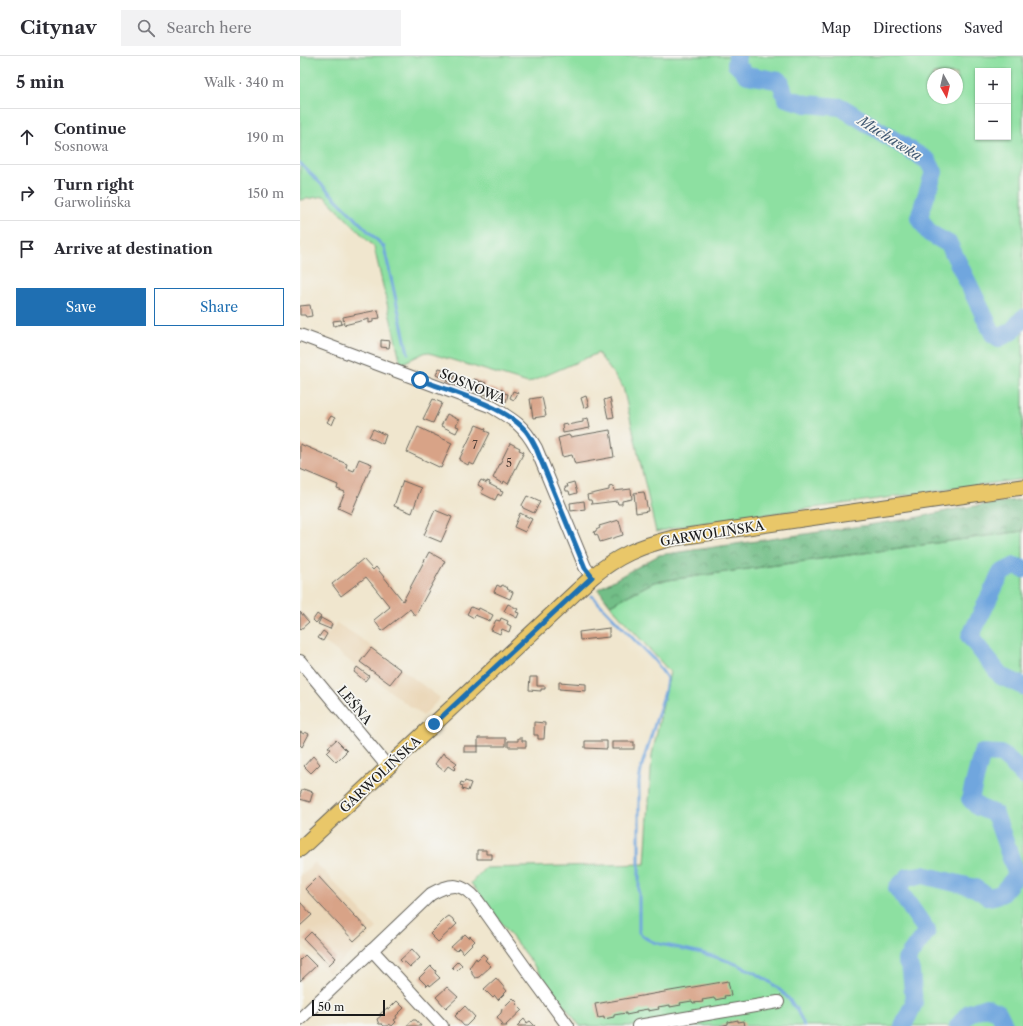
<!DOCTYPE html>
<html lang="en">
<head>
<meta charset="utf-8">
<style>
  body { margin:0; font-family:"Libre Caslon Text",serif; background:#f2f2f3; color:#2b2b33 }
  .controls { position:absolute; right:12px; top:12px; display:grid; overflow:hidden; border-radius:0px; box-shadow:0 1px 3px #0004 }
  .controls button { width:36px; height:36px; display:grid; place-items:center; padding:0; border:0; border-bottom:1px solid #e1e1e2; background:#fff; color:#2b2b33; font:20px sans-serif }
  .compass { position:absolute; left:627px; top:12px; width:36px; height:36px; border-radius:50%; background:#fff; box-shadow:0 1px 3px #0004; rotate:172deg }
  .scale { position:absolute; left:12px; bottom:10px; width:73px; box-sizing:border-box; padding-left:4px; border:2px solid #1c1c1c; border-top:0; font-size:11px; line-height:14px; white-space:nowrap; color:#1c1c1c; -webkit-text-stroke:3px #f6f6f2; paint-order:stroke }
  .stop { position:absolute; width:12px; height:12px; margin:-9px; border:3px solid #1f6fb2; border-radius:50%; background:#fff }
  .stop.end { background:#1f6fb2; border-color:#fff; box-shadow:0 1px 4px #0008 }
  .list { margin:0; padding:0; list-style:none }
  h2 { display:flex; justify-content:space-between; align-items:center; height:52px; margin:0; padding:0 16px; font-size:17px }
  h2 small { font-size:13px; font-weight:400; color:#7c7c81 }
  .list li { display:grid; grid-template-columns:26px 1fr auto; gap:12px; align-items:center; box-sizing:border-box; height:56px; padding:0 16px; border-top:1px solid #e1e1e2 }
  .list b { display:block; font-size:15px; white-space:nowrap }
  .list p { margin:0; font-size:13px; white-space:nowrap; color:#7c7c81 }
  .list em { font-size:13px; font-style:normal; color:#7c7c81 }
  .actions { display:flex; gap:8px; padding:12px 16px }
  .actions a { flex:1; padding:9px 0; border:1px solid #1f6fb2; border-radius:0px; text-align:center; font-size:14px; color:#1f6fb2 }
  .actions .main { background:#1f6fb2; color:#fff }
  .icon { flex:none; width:22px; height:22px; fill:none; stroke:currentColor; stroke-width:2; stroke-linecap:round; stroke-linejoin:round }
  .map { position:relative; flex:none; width:723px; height:970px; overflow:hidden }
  header { display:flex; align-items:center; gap:24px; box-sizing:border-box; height:56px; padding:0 20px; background:#fff; border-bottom:1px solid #e1e1e2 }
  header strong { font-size:19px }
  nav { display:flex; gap:22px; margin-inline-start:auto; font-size:14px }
  .search { width:280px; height:36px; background:#f2f2f3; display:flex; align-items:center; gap:10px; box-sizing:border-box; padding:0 14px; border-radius:0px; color:#7c7c81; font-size:15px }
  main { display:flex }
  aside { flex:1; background:#fff }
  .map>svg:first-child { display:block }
  .built { fill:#ebd8ba }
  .grass { fill:#8de0a1; stroke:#547e5e; fill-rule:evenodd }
  .forest { fill:url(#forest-crowns); stroke:#476d52 }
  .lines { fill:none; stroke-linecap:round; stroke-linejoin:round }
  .stream { stroke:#70a6de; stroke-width:3 }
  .river { stroke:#70a6de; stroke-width:18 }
  .building { fill:#d8a387 }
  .minor-casing { stroke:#66635a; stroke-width:14 }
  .major-casing { stroke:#66635a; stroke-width:17 }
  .minor { stroke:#fff; stroke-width:12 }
  .major { stroke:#e9c769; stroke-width:15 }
  .route { stroke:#1f6fb2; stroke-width:5 }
  .labels { text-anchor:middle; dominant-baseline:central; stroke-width:3.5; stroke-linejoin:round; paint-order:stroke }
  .number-label { font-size:11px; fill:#4b3e37 }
  .street-label { font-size:13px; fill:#1c1c1c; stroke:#f6f6f2 }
  .water-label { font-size:14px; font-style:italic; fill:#425a73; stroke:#f6f6f2 }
</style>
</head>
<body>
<header>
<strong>Citynav</strong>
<div class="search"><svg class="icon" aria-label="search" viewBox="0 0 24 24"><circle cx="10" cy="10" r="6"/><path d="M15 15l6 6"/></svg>Search here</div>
<nav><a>Map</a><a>Directions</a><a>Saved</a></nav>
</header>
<main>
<aside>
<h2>5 min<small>Walk · 340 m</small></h2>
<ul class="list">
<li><svg class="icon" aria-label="ahead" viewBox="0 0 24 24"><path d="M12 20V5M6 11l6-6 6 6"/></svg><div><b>Continue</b><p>Sosnowa</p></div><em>190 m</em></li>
<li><svg class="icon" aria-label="right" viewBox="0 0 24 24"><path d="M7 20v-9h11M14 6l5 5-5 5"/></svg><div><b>Turn right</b><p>Garwolińska</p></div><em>150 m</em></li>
<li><svg class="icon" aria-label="arrive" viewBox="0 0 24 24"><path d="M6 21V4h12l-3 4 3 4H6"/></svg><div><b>Arrive at destination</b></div></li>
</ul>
<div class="actions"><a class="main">Save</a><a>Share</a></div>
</aside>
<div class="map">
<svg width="723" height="970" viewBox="0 0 723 970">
  <defs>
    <pattern id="forest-crowns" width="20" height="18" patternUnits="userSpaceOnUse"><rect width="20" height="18" fill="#72be87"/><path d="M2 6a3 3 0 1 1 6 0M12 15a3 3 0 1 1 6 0" fill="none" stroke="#5d9a6e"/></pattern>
  </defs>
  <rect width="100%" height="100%" fill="#f6f6f2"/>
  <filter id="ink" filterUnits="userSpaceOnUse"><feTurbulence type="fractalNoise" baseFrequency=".025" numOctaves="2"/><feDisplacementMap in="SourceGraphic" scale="8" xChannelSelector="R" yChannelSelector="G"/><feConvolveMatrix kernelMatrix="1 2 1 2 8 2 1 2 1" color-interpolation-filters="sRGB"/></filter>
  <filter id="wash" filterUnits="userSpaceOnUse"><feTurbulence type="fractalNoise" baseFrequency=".012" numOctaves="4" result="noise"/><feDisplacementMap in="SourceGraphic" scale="16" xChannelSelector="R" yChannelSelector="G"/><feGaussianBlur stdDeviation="0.9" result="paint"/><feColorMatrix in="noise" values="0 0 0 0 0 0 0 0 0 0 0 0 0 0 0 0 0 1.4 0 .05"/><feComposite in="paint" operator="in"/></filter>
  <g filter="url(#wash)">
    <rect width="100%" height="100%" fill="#f0e6ce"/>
    <g class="built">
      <polygon points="36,567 56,579 140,642 123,660 23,585"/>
      <polygon points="15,806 77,872 29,917 0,886 0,818 3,818"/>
    </g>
    <g class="grass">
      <path d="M0,0H723V423L382,470L356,476L323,331L298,297L228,327L126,296L101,308L74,191L24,140L0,144ZM678,15H708V81H678ZM633,18H657V42H633Z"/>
      <polygon points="723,475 723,970 280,970 171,827 185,812 345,808 352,699 370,616 310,549 354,526"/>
    </g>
    <polygon class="forest" points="723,443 723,475 354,526 310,549 298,533 359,499 610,463 656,453"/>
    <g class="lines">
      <g class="stream">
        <polyline points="0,107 84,191 108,297"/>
        <path d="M292,540L355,605L367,622L365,636L342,709L339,726V876C349,889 369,889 384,893C428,902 488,921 504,970"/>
      </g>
      <g class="river">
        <polyline points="437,0 436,8 447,19 480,25 486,42 507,48 541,51 628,105 634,116 619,161 629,177 649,188 693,278 699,282 712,275 723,262"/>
        <polyline points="723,513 715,510 701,517 670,581 701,620 723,630"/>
        <polyline points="603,970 614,947 611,915 606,904 627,875 597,832 608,821 623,819 675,832 689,841 701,838 717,819 695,758 678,751 670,743 682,697 701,698 714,709 723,720"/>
        <polyline points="658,970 669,957 686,951 698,956 705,970"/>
      </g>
    </g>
    <g id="blocks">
      <g class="building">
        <polygon points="10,249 12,260 6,261 5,259 0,259 0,250"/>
        <polygon points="78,254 80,262 73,263 73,266 69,267 69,263 44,269 43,261"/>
        <polygon points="41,264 42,268 34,270 33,265"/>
        <polygon points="81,284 90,285 89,292 81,291"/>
        <polygon points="139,312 143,313 140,321 136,319"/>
        <polygon points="145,314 149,316 146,323 142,321"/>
        <polygon points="150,317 154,319 151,326 147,325"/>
        <polygon points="155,319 159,321 155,329 151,327"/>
        <polygon points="159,322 163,324 159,331 156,329"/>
        <polygon points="174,323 180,325 177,333 171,331"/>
        <polygon points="181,325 186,327 183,336 178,334"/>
        <polygon points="185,331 189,332 187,339 183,338"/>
        <polygon points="190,332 199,335 196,343 187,340"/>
        <polygon points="201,333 204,335 204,337 208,338 206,346 202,345 203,342 198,341"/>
        <polygon points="213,335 218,337 214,344 210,342"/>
        <polygon points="286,340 289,350 284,352 281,342"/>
        <polygon points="242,341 246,360 233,362 230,343"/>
        <polygon points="310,342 314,361 308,362 304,344"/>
        <polygon points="133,343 142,347 133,367 123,363"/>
        <polygon points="147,358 159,364 156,370 159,371 156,377 141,370"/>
        <polygon points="31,360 35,362 32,369 27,366"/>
        <polygon points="288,362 290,372 263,377 262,368 267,367 267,369 283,366 283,363"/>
        <polygon points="176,369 186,373 185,375 190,377 174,409 169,407 168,409 159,404"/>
        <polygon points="118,371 152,387 141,412 107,396"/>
        <polygon points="73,373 86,379 83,388 69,381"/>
        <polygon points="310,374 314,401 275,408 272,399 262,401 258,382 269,379 270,381"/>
        <polygon points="210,387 220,392 219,394 224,396 208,428 204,425 203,428 193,422"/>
        <polygon points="0,388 47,408 46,412 54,415 59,403 72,408 51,458 38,452 45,436 37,433 38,429 0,413"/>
        <polygon points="181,424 187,427 187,425 190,426 189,428 201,434 200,435 203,436 201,440 198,438 195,444 181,437 183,432 178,429"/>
        <polygon points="103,425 121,432 112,457 94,450"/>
        <polygon points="274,426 277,437 270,439 269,435 266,435 265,431 268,431 267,428"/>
        <polygon points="313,430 314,435 331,433 332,443 322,445 322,448 318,448 317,445 292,448 291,444 288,444 287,439 309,434 309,431"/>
        <polygon points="344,436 348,455 336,457 334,437"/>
        <polygon points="227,440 240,446 234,457 223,452 222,449"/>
        <polygon points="284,445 285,453 271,455 270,447"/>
        <polygon points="135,454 152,461 141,486 124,479"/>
        <polygon points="220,457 232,463 225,476 214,471"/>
        <polygon points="319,464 323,479 300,486 297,478 295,479 294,476 296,475 296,474 300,472 299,470"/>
        <polygon points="129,496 145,505 115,560 110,553 82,575 74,564 90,551 66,521 41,540 32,528 63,503 73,514 76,511 103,545"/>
        <polygon points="197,529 201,531 202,529 208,532 207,533 213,536 210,543 194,536"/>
        <polygon points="208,548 218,553 216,556 219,557 217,562 204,555"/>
        <polygon points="171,551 178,554 179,552 193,559 190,565 175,559 174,562 167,558"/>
        <polygon points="0,556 9,566 0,574"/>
        <polygon points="17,558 21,561 16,567 13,564"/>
        <polygon points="21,562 32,568 30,573 18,568"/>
        <polygon points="201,562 208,565 207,568 211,570 209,576 202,573 200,578 191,574 196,564 200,565"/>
        <polygon points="309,572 309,581 280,584 279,576"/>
        <polygon points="23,575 27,578 23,585 18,582"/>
        <polygon points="71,592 101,614 90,628 60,606"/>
        <polygon points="57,611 69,620 65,625 54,616"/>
        <polygon points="230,621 237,621 237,630 245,630 245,633 241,633 241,635 229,634"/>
        <polygon points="259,626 286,628 286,635 259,633"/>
        <polygon points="234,666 245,667 244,683 238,683 238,679 234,679"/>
        <polygon points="0,676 4,678 5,676 9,678 2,691 0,689"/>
        <polygon points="178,682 206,682 206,690 178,690 178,696 164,696 164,690 178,690"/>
        <polygon points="218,682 222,682 222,685 226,685 226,691 208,691 208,685 218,685"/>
        <polygon points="36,684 47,695 36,706 27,697 31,693 28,691"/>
        <polygon points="285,685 307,685 307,693 285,692"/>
        <rect x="312" y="686" width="22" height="7"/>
        <polygon points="143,697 157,707 154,710 156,712 154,714 148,710 144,715 135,708"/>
        <polygon points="13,700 20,708 11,717 4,710"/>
        <polygon points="165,725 171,727 168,735 162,733 163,730 160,729 161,726 164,727"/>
        <polygon points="3,733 13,736 10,746 0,743 0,738"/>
        <polygon points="177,794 186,794 186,798 192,798 192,803 177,803"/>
        <polygon points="18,820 67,873 54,885 5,833"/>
        <polygon points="0,846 12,859 0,870"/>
        <polygon points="149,860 153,863 153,864 157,868 138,886 130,878 146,862"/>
        <polygon points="11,876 36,902 29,909 4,883"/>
        <polygon points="165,878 169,882 170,880 175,885 163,897 159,892 156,895 151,891"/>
        <polygon points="112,893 120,902 110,911 105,906 103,907 100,904"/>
        <polygon points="183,898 187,902 185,904 191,910 179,921 175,922 172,918 172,915 169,912 176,902 177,904"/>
        <polygon points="5,899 16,910 0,925 0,904"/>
        <polygon points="158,905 162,909 156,915 152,911"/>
        <polygon points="131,910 136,915 135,917 140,922 130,930 129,928 127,930 119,922"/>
        <polygon points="196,922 207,935 198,944 195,940 193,942 184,933"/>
        <polygon points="428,925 431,939 424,940 425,942 415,944 414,942 402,944 403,946 393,947 392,945 380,947 381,949 370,951 370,949 358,951 359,953 348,955 348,953 336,955 336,957 326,959 326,957 314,959 314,961 304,963 304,961 298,962 295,948"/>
        <polygon points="147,931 158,941 146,952 136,941"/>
        <polygon points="213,942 218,947 216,948 222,954 206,969 207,970 201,970 203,968 197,961 201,957 202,953"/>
        <polygon points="97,945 104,952 96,960 97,962 94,964 96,966 92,970 89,968 88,970 84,970 82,968 79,968 78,966 77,963 81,960 80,958 87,952 89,953"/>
        <polygon points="165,950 175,961 166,970 164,970 155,960"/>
        <polygon points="224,963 227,967 230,965 235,970 217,970"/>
        <polygon points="113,964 116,964 121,970 106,970"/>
        <polygon points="438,964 438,966 444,965 445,970 420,970 428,968 428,966"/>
      </g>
    </g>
  </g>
  <g filter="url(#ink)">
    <use href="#blocks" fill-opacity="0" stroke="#66635a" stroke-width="1"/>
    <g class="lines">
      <g class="minor-casing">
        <g id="minor">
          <path d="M0,279L192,351C214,364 223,369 236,392L285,511L292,521"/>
          <polyline points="0,605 88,711"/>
          <polyline points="72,894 142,970"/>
          <path d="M0,963L131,838C151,827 162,826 177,844L229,917L268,970"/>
          <polyline points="338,970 478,946"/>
        </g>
      </g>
      <g class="major-casing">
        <path id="major" d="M0,793L292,521C317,500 340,490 373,482L723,431"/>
      </g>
      <use href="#minor" class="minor"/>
      <use href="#major" class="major"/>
    </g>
  </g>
  <g class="lines" filter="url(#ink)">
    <path class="route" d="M120,324C151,335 205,350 226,375C230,380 233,386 236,392L285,512L292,521L134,668"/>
  </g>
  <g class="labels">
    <g class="number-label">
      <text x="175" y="389">7</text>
      <text x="209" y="407">5</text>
    </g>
    <g class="street-label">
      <text transform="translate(173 330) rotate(23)">SOSNOWA</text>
      <text transform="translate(412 477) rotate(-9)">GARWOLIŃSKA</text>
      <text transform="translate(55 649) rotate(50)">LEŚNA</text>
      <text transform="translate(80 718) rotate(-43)">GARWOLIŃSKA</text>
    </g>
    <g class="water-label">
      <text transform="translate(590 82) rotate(32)">Muchawka</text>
    </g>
  </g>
</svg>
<div class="controls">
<button>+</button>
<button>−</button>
</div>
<svg class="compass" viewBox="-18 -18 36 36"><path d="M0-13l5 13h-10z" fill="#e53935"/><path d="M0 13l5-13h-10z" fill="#7c7c81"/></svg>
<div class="scale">50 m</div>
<div class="stop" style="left:120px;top:324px"></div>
<div class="stop end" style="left:134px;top:668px"></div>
</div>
</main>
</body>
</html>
